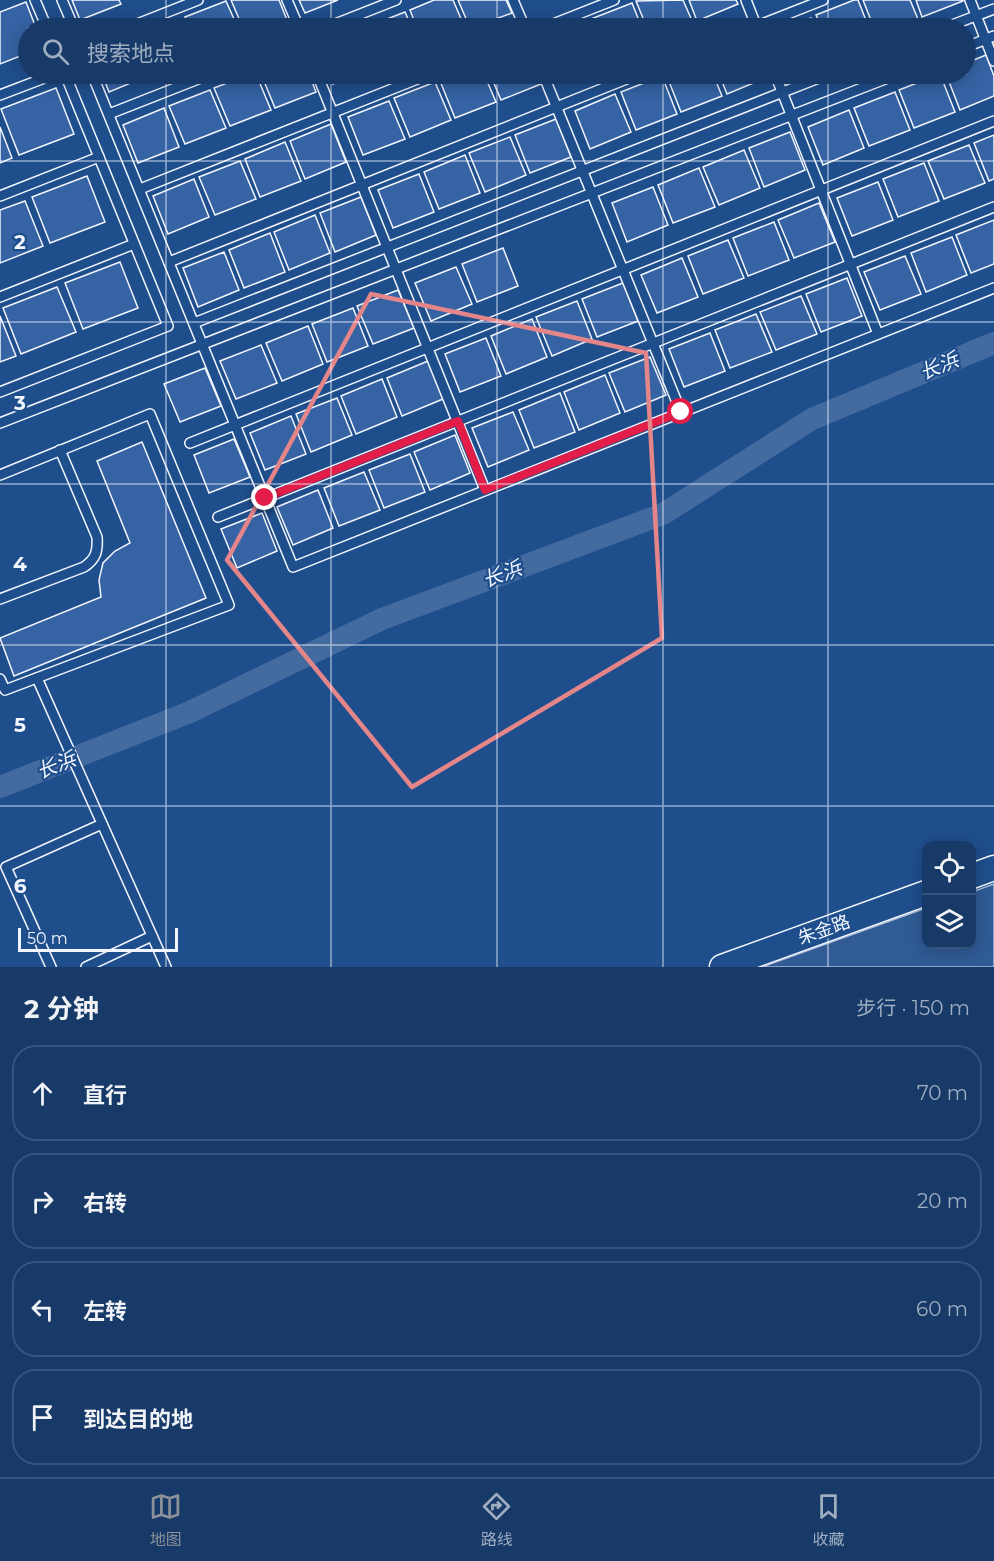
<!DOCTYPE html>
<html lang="zh">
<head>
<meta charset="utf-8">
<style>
  body { margin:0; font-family:Montserrat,"Noto Sans SC",sans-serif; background:#20416f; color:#f1f3f6 }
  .controls { position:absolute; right:18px; bottom:18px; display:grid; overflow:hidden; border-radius:12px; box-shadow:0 3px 15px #0003 }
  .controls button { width:54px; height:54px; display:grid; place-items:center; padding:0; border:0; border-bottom:2px solid #36547d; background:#173a69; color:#f1f3f6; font:30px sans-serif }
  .scale { position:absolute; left:18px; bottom:15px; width:160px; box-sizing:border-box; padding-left:6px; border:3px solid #f2f6ff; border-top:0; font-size:16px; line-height:21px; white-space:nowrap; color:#f2f6ff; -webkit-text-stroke:4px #1f4e8c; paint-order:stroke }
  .stop { position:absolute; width:18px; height:18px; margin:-14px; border:4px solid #e11d48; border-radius:50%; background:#fff }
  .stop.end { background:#e11d48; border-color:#fff; box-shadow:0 2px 6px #0008 }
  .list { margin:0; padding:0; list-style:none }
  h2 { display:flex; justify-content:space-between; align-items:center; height:78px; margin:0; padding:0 24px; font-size:26px }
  h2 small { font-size:20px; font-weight:400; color:#9eadc0 }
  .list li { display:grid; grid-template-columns:39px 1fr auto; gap:18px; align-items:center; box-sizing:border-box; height:96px; margin:0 12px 12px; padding:0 12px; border:2px solid #36547d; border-radius:24px }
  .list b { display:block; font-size:22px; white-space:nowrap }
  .list em { font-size:20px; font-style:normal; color:#9eadc0 }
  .icon { flex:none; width:33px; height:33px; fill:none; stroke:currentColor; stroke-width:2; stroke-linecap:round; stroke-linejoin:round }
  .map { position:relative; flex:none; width:994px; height:967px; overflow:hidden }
  .search { position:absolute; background:#173a69; box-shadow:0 3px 15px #0003; left:18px; right:18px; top:18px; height:66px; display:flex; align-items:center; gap:15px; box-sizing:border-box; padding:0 21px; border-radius:33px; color:#9eadc0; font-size:22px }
  .sheet { height:510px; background:#173a69 }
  nav { display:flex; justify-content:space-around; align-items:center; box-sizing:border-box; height:84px; border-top:2px solid #36547d; background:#173a69; font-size:16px; color:#9eadc0 }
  nav a { display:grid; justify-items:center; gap:3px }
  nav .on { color:#8c9099 }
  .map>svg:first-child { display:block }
  .built { fill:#305b95; stroke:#a8bbd7; stroke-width:1.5 }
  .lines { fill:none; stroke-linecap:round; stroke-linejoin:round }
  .canal { stroke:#446ba0; stroke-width:22 }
  .building { fill:#3563a3; stroke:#f2f6ff; stroke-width:1.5 }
  .service-casing { stroke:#f2f6ff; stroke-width:12 }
  .tertiary-casing { stroke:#f2f6ff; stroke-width:27 }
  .service { stroke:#1f4e8c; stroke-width:9 }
  .tertiary { stroke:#1f4e8c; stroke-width:24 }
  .route { stroke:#e11d48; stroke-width:8 }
  .marked { fill:none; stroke:#e38589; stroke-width:4.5; stroke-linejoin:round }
  .grid { fill:none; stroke:#f2f6ff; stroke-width:1.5; stroke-opacity:0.55 }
  .labels { text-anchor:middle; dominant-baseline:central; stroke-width:4.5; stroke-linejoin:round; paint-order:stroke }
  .street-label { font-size:18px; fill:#f2f6ff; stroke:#1f4e8c }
  .water-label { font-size:20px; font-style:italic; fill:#f2f6ff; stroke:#1f4e8c }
  .grid-label { font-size:20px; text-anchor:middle; font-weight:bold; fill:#f2f6ff; stroke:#1f4e8c; stroke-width:4.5; stroke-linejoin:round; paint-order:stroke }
</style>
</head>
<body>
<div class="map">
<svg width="994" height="967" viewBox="0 0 994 967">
  <rect width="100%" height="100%" fill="#1f4e8c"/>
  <polygon class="built" points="994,884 994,967 762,967 926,908 926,945 972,945 972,892"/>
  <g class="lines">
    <polyline class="canal" points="0,787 190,712 382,619 663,514 812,419 994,343"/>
  </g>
  <g class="building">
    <polygon points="72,0 119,0 121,4 80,20"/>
    <polygon points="231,0 279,0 287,20 266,28 243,28"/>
    <polygon points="299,0 338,0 305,13"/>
    <polygon points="434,0 453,0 465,28 417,28 410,10"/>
    <polygon points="458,0 506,0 512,13 470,28"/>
    <polygon points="683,0 693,23 678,28 647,28 636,1"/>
    <polygon points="689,0 736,0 738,4 697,21"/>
    <polygon points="854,0 858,0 869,28 822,28 816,15"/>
    <polygon points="863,0 910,0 918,19 894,28 874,28"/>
    <polygon points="916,0 963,0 963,1 922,17"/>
    <polygon points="226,1 238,28 190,28 185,17"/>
    <polygon points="26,2 36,28 28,28 28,53 0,64 0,12"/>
    <polygon points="632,3 642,28 595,28 591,19"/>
    <polygon points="405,12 412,28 364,28"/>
    <polygon points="811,18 815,28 783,28"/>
    <polygon points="181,19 185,28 156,28"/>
    <polygon points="586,22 588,28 568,28"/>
    <polygon points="986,55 994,76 994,96 960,110 946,74 966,74 966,63"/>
    <polygon points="102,74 150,74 150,75 109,92"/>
    <polygon points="251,74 256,74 271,110 230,126 214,88"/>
    <polygon points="261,74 309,74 316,92 275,108"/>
    <polygon points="329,74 361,74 333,84"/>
    <polygon points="457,74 484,74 496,102 455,118 440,81"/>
    <polygon points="490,74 537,74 541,84 501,100"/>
    <polygon points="666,74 713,74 722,96 681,112"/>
    <polygon points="719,74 766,74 768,77 727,94"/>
    <polygon points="940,74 955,112 914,128 899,90"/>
    <polygon points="662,76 677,114 636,130 621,92"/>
    <polygon points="435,82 451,120 410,137 394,98"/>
    <polygon points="56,88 74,134 19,155 1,109"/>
    <polygon points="210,90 226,128 185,144 169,106"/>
    <polygon points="895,92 910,130 869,146 854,108"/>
    <polygon points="615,94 631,132 590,149 575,111"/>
    <polygon points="389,101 405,139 363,155 348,117"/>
    <polygon points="164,108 179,147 138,163 123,125"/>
    <polygon points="849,110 864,148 823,165 808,127"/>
    <polygon points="556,119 571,157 530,173 515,135"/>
    <polygon points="331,124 346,162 305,179 290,141"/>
    <polygon points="0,127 12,158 0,163"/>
    <polygon points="790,132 805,170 764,187 749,148"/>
    <polygon points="994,135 994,179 989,181 974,143"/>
    <polygon points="510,137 526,175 485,192 469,153"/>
    <polygon points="285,142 301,181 260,197 245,159"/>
    <polygon points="969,145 985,183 944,199 928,161"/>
    <polygon points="744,150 760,188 719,205 703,167"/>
    <polygon points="465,155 480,193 439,209 424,172"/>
    <polygon points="240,161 256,199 215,215 199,177"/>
    <polygon points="924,163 939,201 898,217 883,179"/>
    <polygon points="699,168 715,207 673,223 658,185"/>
    <polygon points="419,174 434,212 393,228 378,190"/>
    <polygon points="87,176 105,222 50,243 32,197"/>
    <polygon points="194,179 209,217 168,234 153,196"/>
    <polygon points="878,182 893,220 852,236 837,198"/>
    <polygon points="653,187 668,225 627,242 612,203"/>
    <polygon points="361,197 376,235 335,252 320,213"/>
    <polygon points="25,201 43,246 0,263 0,210"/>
    <polygon points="819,203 835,242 794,258 778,220"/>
    <polygon points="315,215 330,253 289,270 274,232"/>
    <polygon points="994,220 994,264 971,273 956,235"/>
    <polygon points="774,222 789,260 748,276 733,238"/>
    <polygon points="270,233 285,272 244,288 229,250"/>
    <polygon points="952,237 967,275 926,292 911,253"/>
    <polygon points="728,240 744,278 703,294 688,256"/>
    <polygon points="503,248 518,286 477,302 462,264"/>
    <polygon points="224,252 239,290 198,307 183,268"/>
    <polygon points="905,256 921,294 880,310 864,272"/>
    <polygon points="682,258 698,297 657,313 641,275"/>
    <polygon points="120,262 138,308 83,329 65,283"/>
    <polygon points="456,267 472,304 431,321 415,283"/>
    <polygon points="847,278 862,316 821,332 806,294"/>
    <polygon points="623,283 638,321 597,337 582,299"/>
    <polygon points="57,287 76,332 21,354 3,308"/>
    <polygon points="398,290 414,328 373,344 357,306"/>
    <polygon points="801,296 817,334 776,350 760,312"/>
    <polygon points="577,301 592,339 552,356 536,317"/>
    <polygon points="353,308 368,346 327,362 312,324"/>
    <polygon points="756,314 772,352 730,368 715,330"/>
    <polygon points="0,316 16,356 0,362"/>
    <polygon points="532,319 547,357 506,374 491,336"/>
    <polygon points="308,326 323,364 282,381 266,343"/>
    <polygon points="710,333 725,371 684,387 669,349"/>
    <polygon points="486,338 501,376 460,392 445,354"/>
    <polygon points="261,345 277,383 236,399 220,361"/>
    <polygon points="650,357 666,395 625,412 609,373"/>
    <polygon points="428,361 443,399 402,416 387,378"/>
    <polygon points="205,368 221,406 180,422 164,384"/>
    <polygon points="605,375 620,413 579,430 564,392"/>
    <polygon points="382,379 397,417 356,434 341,396"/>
    <polygon points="560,393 575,432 534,448 519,410"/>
    <polygon points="337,398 352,435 311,452 296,414"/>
    <polygon points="513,412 529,450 488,467 472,428"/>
    <polygon points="291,416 306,454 265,470 250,433"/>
    <polygon points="455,435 470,473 430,490 414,452"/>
    <polygon points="234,439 250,477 209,493 194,455"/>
    <polygon points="142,442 206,598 14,676 0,638 101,597 99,580 103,563 115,551 130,543 97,461"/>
    <polygon points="410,454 425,492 384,508 369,470"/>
    <polygon points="364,472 380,510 339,526 324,488"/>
    <polygon points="318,490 333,528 293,545 277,507"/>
    <polygon points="262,513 277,551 237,568 221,529"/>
  </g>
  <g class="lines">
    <g class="service-casing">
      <g id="service">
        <polyline points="35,0 47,28"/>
        <polyline points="62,0 74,28"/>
        <polyline points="287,0 299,28"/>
        <polyline points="513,0 525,28"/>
        <polyline points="746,0 757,28"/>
        <polyline points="970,0 994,61"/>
        <polyline points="127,28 198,0"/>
        <polyline points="325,28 396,0"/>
        <polyline points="543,28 614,0"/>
        <polyline points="752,28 823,0"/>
        <polyline points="944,28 994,9"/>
        <polyline points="966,47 994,36"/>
        <polyline points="92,74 293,567 994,288"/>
        <polyline points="317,74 485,490"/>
        <polyline points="543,74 681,412"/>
        <polyline points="775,74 878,334"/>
        <polyline points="0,95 55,74"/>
        <polyline points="109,114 211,74"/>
        <polyline points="140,189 430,74"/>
        <polyline points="0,196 99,157"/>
        <polyline points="169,262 639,74"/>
        <polyline points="0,297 134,244"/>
        <polyline points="194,323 829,74"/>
        <polyline points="0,392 168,326 65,74"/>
        <polyline points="0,423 898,74"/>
        <polyline points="190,443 994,121"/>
        <polyline points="0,475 150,414 229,605 5,690 0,679"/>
        <polyline points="218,517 994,207"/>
        <path d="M0,599L84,567C96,559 98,551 97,537L60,450"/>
        <polyline points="37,678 166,967"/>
        <polyline points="51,967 6,867 102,824"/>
        <polyline points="86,967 152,936"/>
      </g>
    </g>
    <g class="tertiary-casing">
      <g id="tertiary">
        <polyline points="972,876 994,868"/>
        <polyline points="722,967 926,893"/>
      </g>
    </g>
    <use href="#service" class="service"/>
    <use href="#tertiary" class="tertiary"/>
  </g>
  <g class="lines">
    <polyline class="route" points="265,498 458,421 485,490 681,412"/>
  </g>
  <path class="marked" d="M371,294L646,353L662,638L412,787L227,560Z"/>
  <path class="grid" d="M166,0V28M331,0V28M497,0V28M663,0V28M828,0V28M166,74V967M331,74V967M497,74V967M663,74V967M828,74V967M0,161H994M0,322H994M0,484H994M0,645H994M0,806H994"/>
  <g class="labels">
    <g class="street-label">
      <text transform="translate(824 930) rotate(-20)">朱金路</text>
    </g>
    <g class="water-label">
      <text transform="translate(939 366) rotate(-22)">长浜</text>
      <text transform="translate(502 574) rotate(-20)">长浜</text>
      <text transform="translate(56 765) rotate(-21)">长浜</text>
    </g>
  </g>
  <g class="grid-label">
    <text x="20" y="249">2</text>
    <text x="20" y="410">3</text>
    <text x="20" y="571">4</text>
    <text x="20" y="732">5</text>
    <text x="20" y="893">6</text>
  </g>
</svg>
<div class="controls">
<button><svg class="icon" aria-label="locate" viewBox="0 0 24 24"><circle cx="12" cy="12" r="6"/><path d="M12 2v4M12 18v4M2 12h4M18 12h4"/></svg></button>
<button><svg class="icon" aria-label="layers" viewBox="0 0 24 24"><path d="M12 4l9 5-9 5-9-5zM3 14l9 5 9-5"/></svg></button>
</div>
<div class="scale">50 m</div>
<div class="stop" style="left:681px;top:412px"></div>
<div class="stop end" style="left:265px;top:498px"></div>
<div class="search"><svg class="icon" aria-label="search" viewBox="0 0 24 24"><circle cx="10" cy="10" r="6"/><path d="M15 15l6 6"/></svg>搜索地点</div>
</div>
<section class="sheet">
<h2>2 分钟<small>步行 · 150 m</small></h2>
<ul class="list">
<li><svg class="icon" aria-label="ahead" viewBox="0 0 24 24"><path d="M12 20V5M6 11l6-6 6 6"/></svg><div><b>直行</b></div><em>70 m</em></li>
<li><svg class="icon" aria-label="right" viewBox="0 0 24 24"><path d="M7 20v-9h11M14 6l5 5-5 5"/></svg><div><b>右转</b></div><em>20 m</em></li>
<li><svg class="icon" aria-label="left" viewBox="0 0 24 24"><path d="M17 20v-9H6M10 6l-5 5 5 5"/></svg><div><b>左转</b></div><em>60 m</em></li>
<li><svg class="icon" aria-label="arrive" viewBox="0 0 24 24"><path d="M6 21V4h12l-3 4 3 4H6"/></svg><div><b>到达目的地</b></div></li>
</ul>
</section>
<nav>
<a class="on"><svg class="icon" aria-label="map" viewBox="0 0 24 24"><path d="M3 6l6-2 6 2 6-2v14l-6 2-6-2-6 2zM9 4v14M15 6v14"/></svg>地图</a>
<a><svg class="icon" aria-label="directions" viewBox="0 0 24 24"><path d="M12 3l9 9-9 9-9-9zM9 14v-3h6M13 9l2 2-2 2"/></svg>路线</a>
<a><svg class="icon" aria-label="saved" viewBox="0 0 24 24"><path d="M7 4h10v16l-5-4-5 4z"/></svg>收藏</a>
</nav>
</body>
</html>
